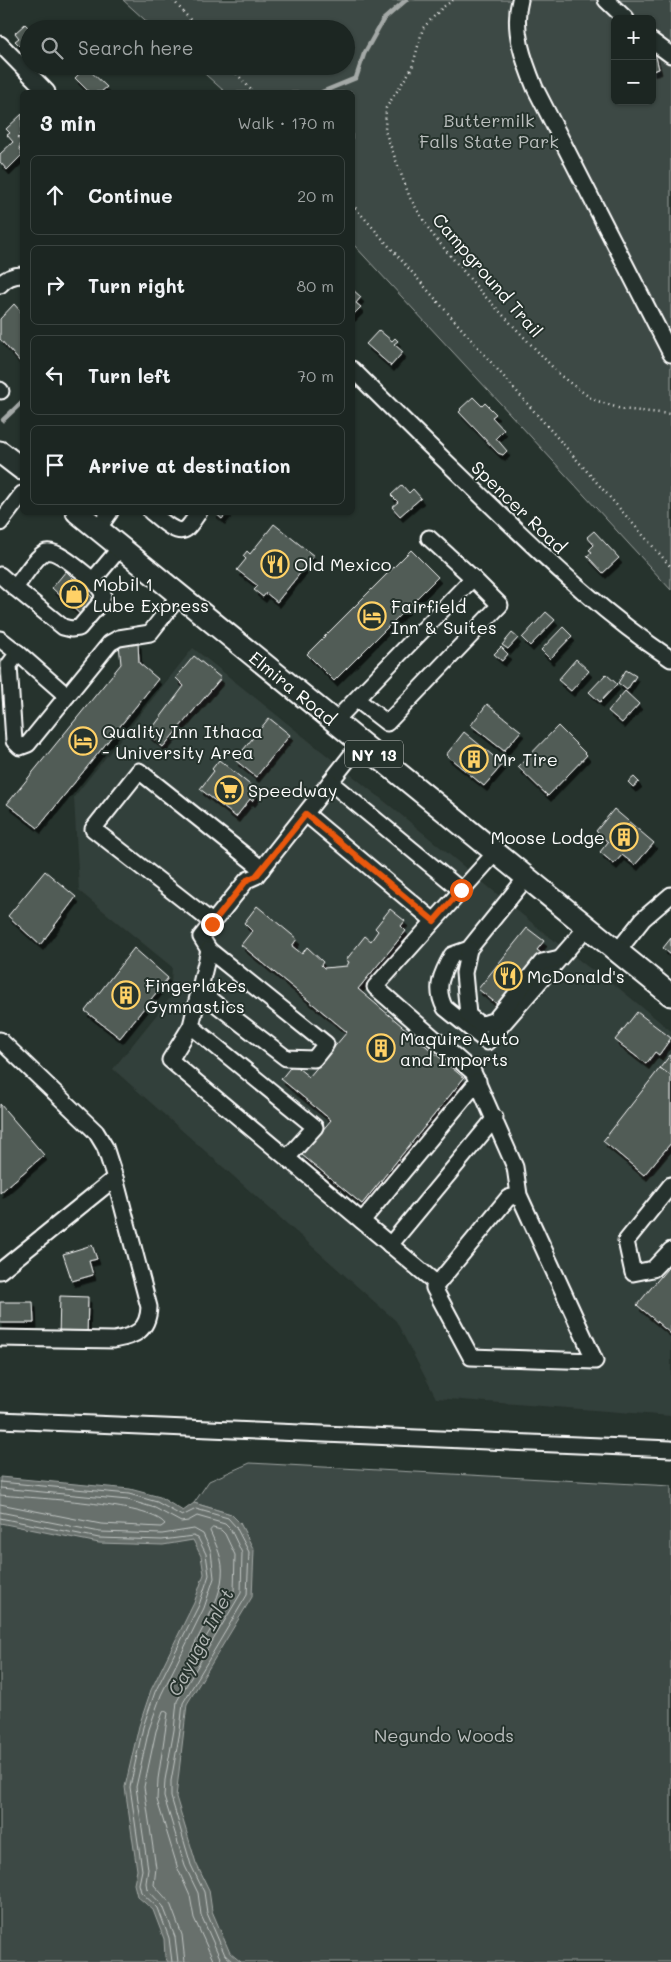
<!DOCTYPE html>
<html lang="en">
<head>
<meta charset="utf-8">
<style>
  body { margin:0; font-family:Mali,sans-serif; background:#252e2a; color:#f1f3f6 }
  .controls { position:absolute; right:15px; top:15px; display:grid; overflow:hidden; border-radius:8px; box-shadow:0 1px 4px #0004 }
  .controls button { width:45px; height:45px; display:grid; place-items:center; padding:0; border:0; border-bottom:1px solid #3a4340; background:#1c2622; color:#f1f3f6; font:25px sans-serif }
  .stop { position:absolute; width:15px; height:15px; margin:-11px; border:4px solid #ea580c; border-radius:50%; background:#fff }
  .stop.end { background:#ea580c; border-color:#fff; box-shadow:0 1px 5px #0008 }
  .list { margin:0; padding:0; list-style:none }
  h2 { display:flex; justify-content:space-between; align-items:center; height:65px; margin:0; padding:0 20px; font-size:21px }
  h2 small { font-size:16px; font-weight:400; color:#a0a5a5 }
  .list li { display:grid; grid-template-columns:32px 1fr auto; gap:15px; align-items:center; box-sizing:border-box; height:80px; margin:0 10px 10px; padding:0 10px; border:1px solid #3a4340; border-radius:8px }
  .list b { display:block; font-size:19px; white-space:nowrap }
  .list em { font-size:16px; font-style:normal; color:#a0a5a5 }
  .icon { flex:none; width:28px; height:28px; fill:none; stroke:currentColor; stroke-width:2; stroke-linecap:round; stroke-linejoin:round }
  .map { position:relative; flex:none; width:671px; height:1962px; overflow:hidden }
  .search { position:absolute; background:#1c2622; box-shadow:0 1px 4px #0004; left:20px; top:20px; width:335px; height:55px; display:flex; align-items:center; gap:12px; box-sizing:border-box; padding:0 18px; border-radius:28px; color:#a0a5a5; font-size:19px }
  .panel { position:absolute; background:#1c2622; box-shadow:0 1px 4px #0004; left:20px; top:90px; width:335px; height:425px; border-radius:8px }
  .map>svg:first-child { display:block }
  .built { fill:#333f3a }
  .green { fill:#3e4944; stroke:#9ea4a2; fill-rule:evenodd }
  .water { fill:#67706c; stroke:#a4a9a7 }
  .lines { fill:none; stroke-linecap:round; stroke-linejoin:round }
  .shore { stroke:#c2c6c4; stroke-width:1 }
  .stream { stroke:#a4a9a7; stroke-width:4.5 }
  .building { fill:#515c57; stroke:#fff; filter:url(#shadow) }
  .minor-casing { stroke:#fff; stroke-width:19 }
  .highway-casing { stroke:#fff; stroke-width:25 }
  .path { stroke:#fff; stroke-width:2.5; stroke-dasharray:1 4; stroke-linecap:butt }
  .minor { stroke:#26332d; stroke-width:15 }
  .highway { stroke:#26332d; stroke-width:21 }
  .route { stroke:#ea580c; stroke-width:6 }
  .labels { text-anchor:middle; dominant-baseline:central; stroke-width:4; stroke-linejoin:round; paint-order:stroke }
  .shield { fill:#26332d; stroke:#bec2c0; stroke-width:1 }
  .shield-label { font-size:16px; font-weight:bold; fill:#fff }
  .park-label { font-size:18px; fill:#bbbfbe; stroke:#26332d }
  .street-label { font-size:18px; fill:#fff; stroke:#26332d }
  .poi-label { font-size:18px; fill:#fff; stroke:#26332d; text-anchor:start }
  .water-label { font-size:19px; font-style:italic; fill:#b3b8b6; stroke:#26332d }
</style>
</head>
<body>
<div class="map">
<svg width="671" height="1962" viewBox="0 0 671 1962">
  <defs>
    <filter id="shadow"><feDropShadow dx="3" dy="5.5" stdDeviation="0" flood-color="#0009"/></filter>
  </defs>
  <rect width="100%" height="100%" fill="#26332d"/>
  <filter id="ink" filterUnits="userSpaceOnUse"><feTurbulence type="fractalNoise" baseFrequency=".02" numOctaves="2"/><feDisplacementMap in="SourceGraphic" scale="10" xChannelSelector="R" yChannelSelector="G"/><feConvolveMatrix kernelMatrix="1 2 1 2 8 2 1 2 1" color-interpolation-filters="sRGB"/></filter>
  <g filter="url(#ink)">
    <polygon class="built" points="193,648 394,809 542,931 588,967 615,985 671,1031 671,1416 436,1398 396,1321 113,1069 170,998 172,967 79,891 74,797"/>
    <g class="green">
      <path d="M123,0H671V590L489,391L353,244L352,92H225L196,66H346V29H155ZM615,19H652V101H615Z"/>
      <polygon points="250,1463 671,1486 671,1962 0,1962 0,1500 241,1524 231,1514 194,1503 209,1481"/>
    </g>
    <polygon class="water" points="0,1477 130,1489 160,1497 183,1511 194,1503 231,1514 240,1523 254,1550 252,1597 187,1704 176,1797 196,1863 209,1890 212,1911 230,1953 241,1962 168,1962 165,1957 164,1939 153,1910 137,1896 134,1884 137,1870 125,1787 139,1726 151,1690 194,1603 204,1574 201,1556 193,1540 163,1545 99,1543 0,1523"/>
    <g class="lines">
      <g class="shore">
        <polyline points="0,1482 129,1494 157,1502 182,1516 196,1509 228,1518 236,1527 249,1552 247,1595 183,1703 180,1731 171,1781 171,1797 191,1865 204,1892 207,1913 225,1955 233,1962"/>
        <polyline points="0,1488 128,1500 155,1508 181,1522 188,1521 197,1516 225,1524 231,1530 242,1553 241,1593 177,1701 174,1730 165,1780 164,1797 185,1866 198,1893 201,1915 220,1958 223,1962"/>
        <path d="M0,1495C30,1498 150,1503 165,1524L161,1527L101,1524L0,1504"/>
        <polyline points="0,1512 100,1532 162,1534 194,1529 203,1534 211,1551 214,1578 204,1608 161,1695 149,1729 136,1787 148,1869 146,1883 147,1889 163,1906 175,1937 178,1962"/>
        <polyline points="0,1518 99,1538 162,1540 193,1536 198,1538 206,1554 209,1575 199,1605 155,1692 143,1727 130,1787 142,1870 139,1884 141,1892 158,1908 169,1938 172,1962"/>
        <path d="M213,1528L221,1530L225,1534L235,1555L234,1591L194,1657L192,1659L190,1655C200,1630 220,1603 222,1576C224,1560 216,1545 210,1531Z"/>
        <polyline points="185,1962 182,1935 170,1903 154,1885 156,1868 144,1787 156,1731 163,1712 165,1711 168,1713 158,1779 157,1800 178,1869 190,1896 194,1918 214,1962"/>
      </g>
      <g class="stream">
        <polyline points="322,92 356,78 364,54 383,20 406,0"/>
        <polyline points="3,420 22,402"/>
      </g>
    </g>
    <g class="building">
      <polygon points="25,24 30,29 29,48 27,46 23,49 15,41 19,38 15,33"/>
      <polygon points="655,53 659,69 652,71 652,54"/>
      <polygon points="86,67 107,87 101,92 89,92 75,78"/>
      <polygon points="22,114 22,133 18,137 22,142 19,148 22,152 21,153 22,155 7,170 0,162 0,154 13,142 7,135 10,133 6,129"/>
      <polygon points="352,289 361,297 356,303 361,307 352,316"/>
      <polygon points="14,304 22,313 22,364 0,339 0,319"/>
      <polygon points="379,330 392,341 395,338 398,341 394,344 403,352 391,366 366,344"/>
      <polygon points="473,397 482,406 485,403 496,414 492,417 504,430 496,438 507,451 503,455 498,453 459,412 461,410 460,409"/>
      <polygon points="402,485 409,493 413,489 421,498 400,516 392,507 398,502 391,495"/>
      <polygon points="214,512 228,512 222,519"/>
      <polygon points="274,524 314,556 277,602 266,593 263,597 254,590 258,586 237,570 246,559 243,556 247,551 250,554"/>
      <polygon points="594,531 619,558 603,573 587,556 592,552 589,550 594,545 587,537"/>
      <polygon points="411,550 438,577 334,681 307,654"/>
      <polygon points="66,571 96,601 83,617 52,588"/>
      <polygon points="546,612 555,620 530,646 522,638"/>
      <polygon points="563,627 572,636 550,659 541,650"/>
      <polygon points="512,633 518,638 508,649 502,645"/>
      <polygon points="138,642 139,663 158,679 38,828 7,804 121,664 119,644"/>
      <polygon points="501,647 508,654 502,661 494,654"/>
      <polygon points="194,656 221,678 163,747 148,734 184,686 176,678"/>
      <polygon points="576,659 589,671 571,691 558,680"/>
      <polygon points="626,670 636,676 627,690 618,683"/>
      <polygon points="606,674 617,684 600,702 589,692"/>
      <polygon points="625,691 639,704 622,723 608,711"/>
      <polygon points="487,704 521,731 504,751 471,725"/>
      <polygon points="269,718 290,735 256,777 235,760"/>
      <polygon points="558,726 587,755 548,796 518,767"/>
      <polygon points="464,732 503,764 484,786 446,755"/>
      <polygon points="219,760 259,792 252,801 250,799 236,817 200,789 214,771 212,769"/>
      <polygon points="634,777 639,782 633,787 628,782"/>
      <polygon points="614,809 654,843 635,865 622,855 614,864 600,852 608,842 596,831"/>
      <polygon points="45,871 76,897 40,945 8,916"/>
      <polygon points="257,906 297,939 292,946 302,954 307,947 323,962 321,965 324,968 347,966 349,962 346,960 365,936 371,941 378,931 375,928 390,909 405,921 401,926 406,931 358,989 464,1078 362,1204 302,1155 331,1120 281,1079 293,1064 309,1077 347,1032 241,945 252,931 244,923"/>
      <polygon points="527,928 544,941 537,950 541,953 502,1008 478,989"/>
      <polygon points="671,938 671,955 663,948"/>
      <polygon points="134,948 168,978 120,1038 85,1011"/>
      <polygon points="637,1012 671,1038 659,1055 655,1052 646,1064 615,1040"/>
      <polygon points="671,1054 671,1076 660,1068"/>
      <polygon points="660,1068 671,1076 671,1143 644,1175 603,1141"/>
      <polygon points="0,1104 44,1155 0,1193"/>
      <polygon points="92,1245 97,1259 89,1261 93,1275 72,1281 63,1254"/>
      <polygon points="671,1264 671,1334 637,1305"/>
      <polygon points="60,1296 88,1297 87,1338 59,1338"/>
      <polygon points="0,1302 33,1302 34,1323 0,1323"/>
    </g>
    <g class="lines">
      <g class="minor-casing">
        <g id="minor">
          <path d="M520,0C512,30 524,61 535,88L671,354"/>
          <polyline points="606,0 626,19"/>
          <polyline points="652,41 671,55"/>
          <polyline points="0,44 47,92"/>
          <path d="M0,285C6,278 13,275 22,275"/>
          <path d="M352,369C401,418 451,467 501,515C556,568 607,616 671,659"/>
          <polyline points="0,390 1,391"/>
          <path d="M151,512C159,518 176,536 186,529C191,525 195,517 199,512"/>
          <polyline points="0,523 22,494"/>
          <polyline points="98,529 110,512"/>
          <polyline points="429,538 473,578"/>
          <path d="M0,575L15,588C21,580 38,554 46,552C58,549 83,573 93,580L120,548"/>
          <polyline points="15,588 63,627 71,629 79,628 102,601 103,593 93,580"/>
          <polyline points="0,639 18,653 9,665 14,741 20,747 28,744 110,643 119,638 150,633 179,596"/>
          <polyline points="18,653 67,696"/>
          <polyline points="334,722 473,578 500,605 387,723 356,699"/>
          <polyline points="361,743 256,876 247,880 201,937 209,950 191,1026 170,1060 437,1284"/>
          <polyline points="330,782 461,890"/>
          <polyline points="306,814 434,921"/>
          <polyline points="496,852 375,987 473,1072 515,1167 519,1195 595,1361 471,1357 434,1288 508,1198 519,1195"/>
          <path d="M526,878L469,949L452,955C442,973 434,988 445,1008L487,1042L587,927"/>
          <polyline points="213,923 93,829 139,771 262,869"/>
          <polyline points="469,949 464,973 468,1015 478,1023 483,1024 495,1020 542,962 560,958"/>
          <polyline points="617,952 643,919 671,895"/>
          <polyline points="199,991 286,1058 314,1059 326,1044 209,950"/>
          <polyline points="191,1026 315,1127 287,1158"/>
          <polyline points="0,1040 96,1132 105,1147 115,1178 0,1271"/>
          <polyline points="671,1185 626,1241 633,1273 653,1269 671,1250"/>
          <polyline points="362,1221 478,1081"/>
          <polyline points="390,1245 495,1118"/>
          <path d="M0,1338L114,1340C135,1336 148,1331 149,1307L115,1178"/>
          <polyline points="0,1420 671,1449"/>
        </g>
      </g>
      <g class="highway-casing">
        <g id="highway">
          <polyline points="0,452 22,469"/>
          <polyline points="77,512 671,995"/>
        </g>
      </g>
      <g class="path">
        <polyline points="173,0 198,29"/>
        <polyline points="453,0 442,8 423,28 412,68 386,108 385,131 410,198 432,234 481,292 561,376 592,399 621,409 671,414"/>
        <polyline points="230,66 253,92"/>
        <polyline points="352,204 671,567"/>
      </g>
      <use href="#minor" class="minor"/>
      <use href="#highway" class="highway"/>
    </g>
  </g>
  <g class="lines" filter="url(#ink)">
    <polyline class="route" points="212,924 247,880 256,876 306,814 434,921 461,890"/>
  </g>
  <defs>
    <g id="restaurant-ring" transform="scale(1.4375)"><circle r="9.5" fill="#26332d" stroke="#ffd166" stroke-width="1.5"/><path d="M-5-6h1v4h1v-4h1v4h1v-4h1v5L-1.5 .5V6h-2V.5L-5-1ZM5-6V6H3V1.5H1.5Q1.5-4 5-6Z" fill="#ffd166"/></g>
    <g id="shop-ring" transform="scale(1.4375)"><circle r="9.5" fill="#26332d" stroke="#ffd166" stroke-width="1.5"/><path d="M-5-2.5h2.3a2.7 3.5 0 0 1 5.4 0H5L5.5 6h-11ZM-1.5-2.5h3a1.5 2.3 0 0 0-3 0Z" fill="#ffd166"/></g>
    <g id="hotel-ring" transform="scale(1.4375)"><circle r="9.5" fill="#26332d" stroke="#ffd166" stroke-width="1.5"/><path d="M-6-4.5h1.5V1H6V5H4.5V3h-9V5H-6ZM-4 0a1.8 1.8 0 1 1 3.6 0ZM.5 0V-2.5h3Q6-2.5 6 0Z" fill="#ffd166"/></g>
    <g id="building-ring" transform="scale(1.4375)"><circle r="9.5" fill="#26332d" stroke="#ffd166" stroke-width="1.5"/><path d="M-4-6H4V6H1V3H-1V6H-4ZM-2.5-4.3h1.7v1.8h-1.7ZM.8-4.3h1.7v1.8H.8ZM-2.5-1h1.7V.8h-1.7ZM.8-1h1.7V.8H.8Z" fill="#ffd166"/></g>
    <g id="supermarket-ring" transform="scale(1.4375)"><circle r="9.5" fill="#26332d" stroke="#ffd166" stroke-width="1.5"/><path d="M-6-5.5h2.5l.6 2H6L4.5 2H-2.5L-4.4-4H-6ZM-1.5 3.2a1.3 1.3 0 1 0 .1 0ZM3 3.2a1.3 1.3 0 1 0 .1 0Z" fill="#ffd166"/></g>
  </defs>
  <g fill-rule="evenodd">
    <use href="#restaurant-ring" x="275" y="564"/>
    <use href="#shop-ring" x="74" y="594"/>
    <use href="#hotel-ring" x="372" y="616"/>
    <use href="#hotel-ring" x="83" y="741"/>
    <use href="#building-ring" x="474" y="759"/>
    <use href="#supermarket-ring" x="229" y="790"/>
    <use href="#building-ring" x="624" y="837"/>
    <use href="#restaurant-ring" x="508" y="976"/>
    <use href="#building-ring" x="126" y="995"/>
    <use href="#building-ring" x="381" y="1048"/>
  </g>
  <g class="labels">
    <rect class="shield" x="345" y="740.5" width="58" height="27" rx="4"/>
    <g class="shield-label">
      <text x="374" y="754">NY 13</text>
    </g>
    <g class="park-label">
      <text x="489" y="120">Buttermilk<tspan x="489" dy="21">Falls State Park</tspan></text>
      <text x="444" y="1735">Negundo Woods</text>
    </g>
    <g class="street-label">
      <text transform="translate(488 275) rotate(49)">Campground Trail</text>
      <text transform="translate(519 507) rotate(44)">Spencer Road</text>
      <text transform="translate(293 688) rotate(39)">Elmira Road</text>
    </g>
    <g class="poi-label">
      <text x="294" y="564">Old Mexico</text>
      <text x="93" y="584">Mobil 1<tspan x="93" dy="21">Lube Express</tspan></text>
      <text x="391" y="606">Fairfield<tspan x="391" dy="21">Inn &amp; Suites</tspan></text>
      <text x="102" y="731">Quality Inn Ithaca<tspan x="102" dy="21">- University Area</tspan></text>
      <text x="493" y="759">Mr Tire</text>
      <text x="248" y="790">Speedway</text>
      <text x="605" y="837" text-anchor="end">Moose Lodge</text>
      <text x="527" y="976">McDonald's</text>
      <text x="145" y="985">Fingerlakes<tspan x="145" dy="21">Gymnastics</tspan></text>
      <text x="400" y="1038">Maquire Auto<tspan x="400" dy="21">and Imports</tspan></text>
    </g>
    <g class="water-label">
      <text transform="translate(200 1642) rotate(-62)">Cayuga Inlet</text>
    </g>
  </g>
</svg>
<div class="controls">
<button>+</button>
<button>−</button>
</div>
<div class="stop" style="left:461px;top:890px"></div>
<div class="stop end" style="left:212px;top:924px"></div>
<div class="search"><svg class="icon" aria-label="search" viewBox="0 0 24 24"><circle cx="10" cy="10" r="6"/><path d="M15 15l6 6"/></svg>Search here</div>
<section class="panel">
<h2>3 min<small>Walk · 170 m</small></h2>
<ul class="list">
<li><svg class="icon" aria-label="ahead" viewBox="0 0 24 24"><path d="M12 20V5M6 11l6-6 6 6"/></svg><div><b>Continue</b></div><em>20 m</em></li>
<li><svg class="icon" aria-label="right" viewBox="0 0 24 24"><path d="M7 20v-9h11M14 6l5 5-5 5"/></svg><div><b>Turn right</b></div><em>80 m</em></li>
<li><svg class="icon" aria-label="left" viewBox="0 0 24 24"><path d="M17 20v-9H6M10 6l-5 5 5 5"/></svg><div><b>Turn left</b></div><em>70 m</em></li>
<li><svg class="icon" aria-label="arrive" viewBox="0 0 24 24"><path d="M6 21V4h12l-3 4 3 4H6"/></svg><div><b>Arrive at destination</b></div></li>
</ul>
</section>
</div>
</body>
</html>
